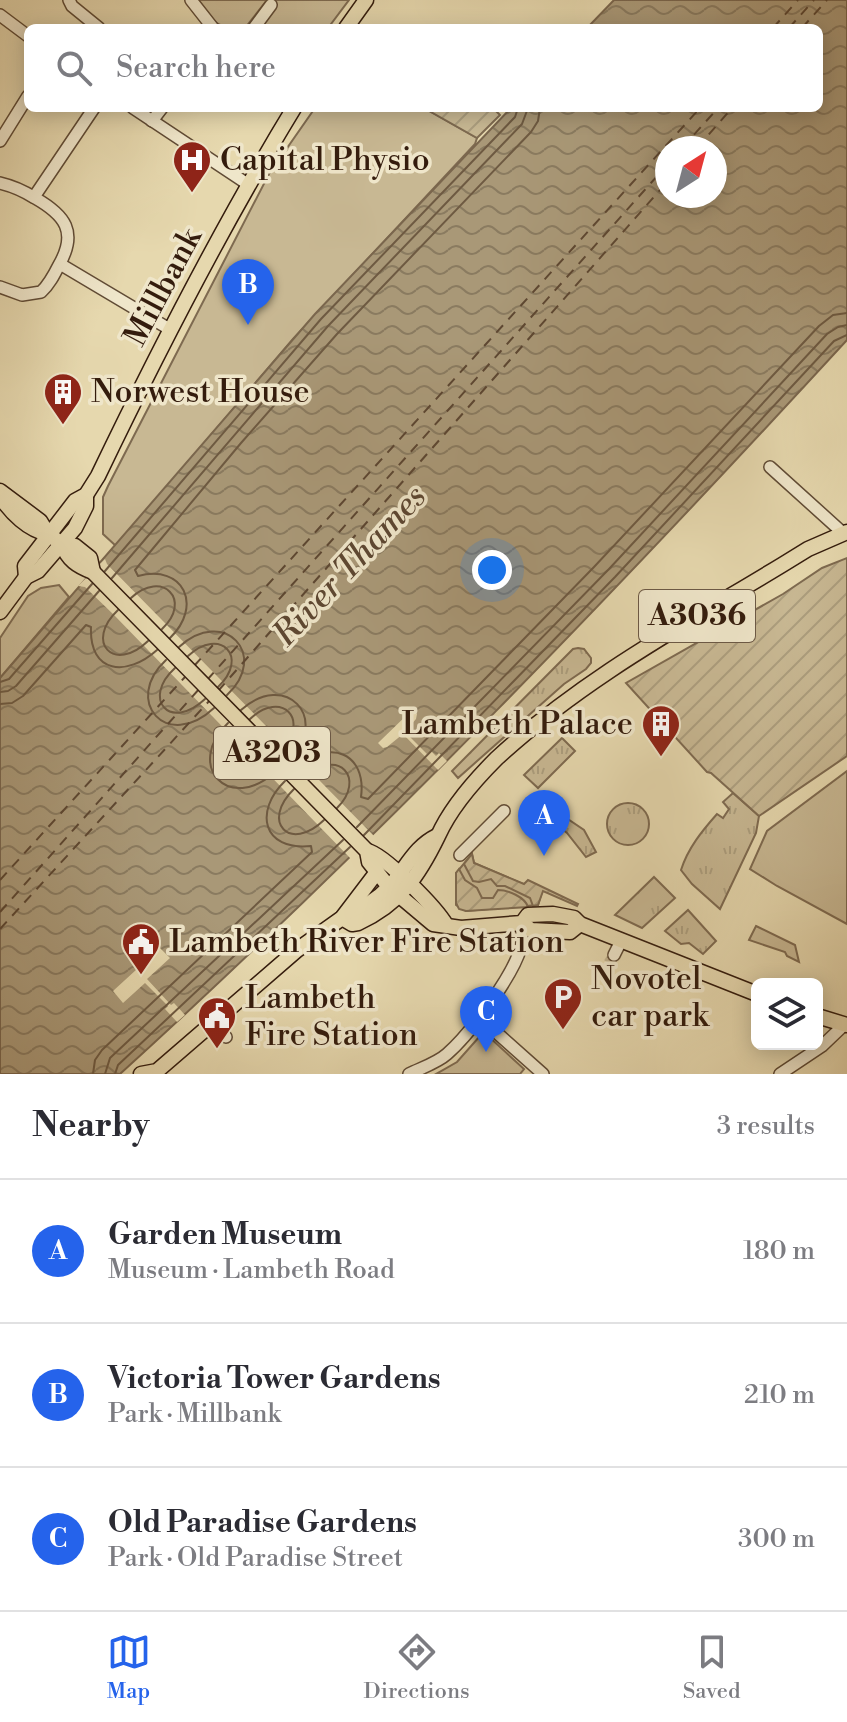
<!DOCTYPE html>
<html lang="en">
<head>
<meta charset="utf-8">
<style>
  body { margin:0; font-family:"Libre Bodoni",serif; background:#f7f7f7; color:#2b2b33 }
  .controls { position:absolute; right:24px; bottom:24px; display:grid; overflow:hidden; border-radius:12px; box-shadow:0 4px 20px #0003 }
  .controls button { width:72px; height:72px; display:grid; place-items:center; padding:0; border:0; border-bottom:2px solid #e1e1e2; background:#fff; color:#2b2b33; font:40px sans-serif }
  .compass { position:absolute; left:655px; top:136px; width:72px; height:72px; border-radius:50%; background:#fff; box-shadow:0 4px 20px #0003; rotate:36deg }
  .you { position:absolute; left:492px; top:570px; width:28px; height:28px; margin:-20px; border:6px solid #fff; border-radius:50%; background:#1a73e8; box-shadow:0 0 0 12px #1a73e833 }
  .badge { display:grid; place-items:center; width:52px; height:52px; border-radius:50%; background:#2563eb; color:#fff; font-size:26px; font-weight:700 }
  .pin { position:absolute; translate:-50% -66px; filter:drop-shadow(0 2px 4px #0008) }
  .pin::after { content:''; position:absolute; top:42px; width:28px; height:24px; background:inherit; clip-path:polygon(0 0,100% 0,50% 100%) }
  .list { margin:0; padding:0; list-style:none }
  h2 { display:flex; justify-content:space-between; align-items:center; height:104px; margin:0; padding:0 32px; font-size:34px }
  h2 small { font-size:26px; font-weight:400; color:#7c7c81 }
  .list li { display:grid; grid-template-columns:52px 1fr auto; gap:24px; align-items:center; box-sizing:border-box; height:144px; padding:0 32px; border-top:2px solid #e1e1e2 }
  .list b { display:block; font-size:30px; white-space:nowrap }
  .list p { margin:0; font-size:26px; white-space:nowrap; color:#7c7c81 }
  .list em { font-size:26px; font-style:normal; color:#7c7c81 }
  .icon { flex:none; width:44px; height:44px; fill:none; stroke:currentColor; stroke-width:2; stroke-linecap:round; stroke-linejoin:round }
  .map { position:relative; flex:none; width:847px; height:1074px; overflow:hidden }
  .search { position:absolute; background:#fff; box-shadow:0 4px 20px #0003; left:24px; right:24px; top:24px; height:88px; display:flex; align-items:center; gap:20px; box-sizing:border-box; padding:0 28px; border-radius:12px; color:#7c7c81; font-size:30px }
  .sheet { height:536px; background:#fff }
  nav { display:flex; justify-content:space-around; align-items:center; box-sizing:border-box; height:112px; border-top:2px solid #e1e1e2; background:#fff; font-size:22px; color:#7c7c81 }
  nav a { display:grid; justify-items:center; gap:4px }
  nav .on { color:#2563eb }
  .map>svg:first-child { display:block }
  .grass { fill:url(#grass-tufts); stroke:#7e6a50; stroke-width:2 }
  .park { fill:#c8b893; stroke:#7e6a50; stroke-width:2 }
  .garden { fill:url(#garden-furrows); stroke:#7e6a50; stroke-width:2 }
  .water { fill:url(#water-waves); stroke:#7a664d; stroke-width:2; fill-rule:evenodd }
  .pier { fill:#e6d8ae }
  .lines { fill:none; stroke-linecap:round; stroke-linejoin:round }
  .shore { stroke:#6e5a42; stroke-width:2 }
  .ferry { stroke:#5d4732; stroke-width:2; stroke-dasharray:10 8; stroke-linecap:butt }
  .minor-tunnel { stroke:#c2b28e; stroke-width:11; stroke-dasharray:11 5.5; stroke-linecap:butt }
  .minor-casing { stroke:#604b35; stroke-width:14 }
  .major-casing { stroke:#341c0d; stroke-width:17 }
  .minor { stroke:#efe6ca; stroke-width:11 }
  .major { stroke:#e6d8ae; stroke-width:14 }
  .labels { text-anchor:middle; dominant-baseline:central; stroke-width:7; stroke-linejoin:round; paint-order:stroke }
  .shield { fill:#efe6ca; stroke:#6c5946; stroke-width:2 }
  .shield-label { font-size:30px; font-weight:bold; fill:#341c0d }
  .poi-label { font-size:32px; fill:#341c0d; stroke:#efe6ca; text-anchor:start }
  .street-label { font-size:32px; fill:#341c0d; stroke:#efe6ca }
  .water-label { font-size:34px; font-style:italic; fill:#5d4732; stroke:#efe6ca }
</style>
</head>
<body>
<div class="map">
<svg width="847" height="1074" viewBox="0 0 847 1074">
  <defs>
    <pattern id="grass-tufts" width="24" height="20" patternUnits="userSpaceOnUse" patternTransform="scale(2)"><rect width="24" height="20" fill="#c8b893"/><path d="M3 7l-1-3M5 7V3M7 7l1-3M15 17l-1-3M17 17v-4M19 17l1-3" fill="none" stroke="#ac9e7e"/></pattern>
    <pattern id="garden-furrows" width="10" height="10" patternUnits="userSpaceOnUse" patternTransform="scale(2)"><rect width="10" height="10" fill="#c8b893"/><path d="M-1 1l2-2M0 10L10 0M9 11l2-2" fill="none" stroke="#ac9e7e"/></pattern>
    <pattern id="water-waves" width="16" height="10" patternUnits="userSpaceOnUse" patternTransform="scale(2)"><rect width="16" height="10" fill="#a99877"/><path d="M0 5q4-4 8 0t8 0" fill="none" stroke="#8a7b60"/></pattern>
  </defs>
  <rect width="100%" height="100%" fill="#e6d8ae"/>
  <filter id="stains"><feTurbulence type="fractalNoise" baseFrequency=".0025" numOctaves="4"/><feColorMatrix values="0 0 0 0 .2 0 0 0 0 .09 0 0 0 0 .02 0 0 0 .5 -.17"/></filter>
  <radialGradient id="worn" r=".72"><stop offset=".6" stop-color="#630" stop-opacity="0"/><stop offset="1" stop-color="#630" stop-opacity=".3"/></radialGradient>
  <g class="grass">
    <polygon points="578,648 584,649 591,658 591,663 586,669 564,684 458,778 452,771 573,649"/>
    <polygon points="562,738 575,751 538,788 524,775"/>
    <path d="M733,793L759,816L756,833L720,909L692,884L681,870C688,848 702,831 717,814L723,818L729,809L723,802Z"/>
    <circle cx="628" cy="824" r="21"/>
    <polygon points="553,809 584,830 596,852 586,857 567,833 546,816"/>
    <polygon points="654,877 675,898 642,928 615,915"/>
    <polygon points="688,910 716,941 703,954 689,943 681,944 665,931"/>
    <polygon points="756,926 795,945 799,962 787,956 785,952 749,940"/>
  </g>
  <g class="park">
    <path d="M198,0H267L245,28C214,28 216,24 198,0Z"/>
    <polygon points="270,0 349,0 328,28 258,28"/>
    <polygon points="315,108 424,108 477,138 475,144 293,339 116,546 103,534 103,497 108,486 269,174"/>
    <polygon points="59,585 69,597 0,678 0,638 28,596 41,588"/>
    <polygon points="847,771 847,924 777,886 750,869 767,831"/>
    <polygon points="472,854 474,863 542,892 538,905 466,911 456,905 456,873"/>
    <polygon points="487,1035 524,1069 520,1074 436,1074 457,1062 480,1036"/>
  </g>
  <g class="garden">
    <polygon points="424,108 493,108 500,115 477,138"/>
    <polygon points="847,558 847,756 759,816 711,773 707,772 626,683 783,594 822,568"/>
    <polygon points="472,854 474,863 524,884 528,880 578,904 577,906 543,891 538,905 533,906 530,898 505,886 497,886 491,879 479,882 473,881 464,864"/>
    <path d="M459,869L465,880L477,888L482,898H493L498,890C508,890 525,897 528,907L466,911L459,909L456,903V873Z"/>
  </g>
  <path class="water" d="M614,0H847V340C619,588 385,833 120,1074H0V678L315,314L511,108H819V28H587ZM667,148H715V196H667Z"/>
  <g class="pier">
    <polygon points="105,559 107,564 374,836 351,859 114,615 85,587 78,586"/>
    <polygon points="413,709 417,714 416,719 405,732 427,754 431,751 436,756 439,753 447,761 438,770 403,734 387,747 383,748 378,743"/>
    <polygon points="160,948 170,958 147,979 171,1005 174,1003 185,1015 177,1022 165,1009 168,1006 145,983 123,1003 113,991"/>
  </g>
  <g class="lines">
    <g class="shore">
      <polyline points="105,571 321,319 515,117 518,108"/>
      <polyline points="112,578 328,326 522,124 528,108"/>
      <path d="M131,598C162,569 193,600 162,629"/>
      <path d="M118,610C84,642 114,674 148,641"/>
      <path d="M170,638C203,606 184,564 138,576L135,570L241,443L337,334L531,132L538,121L540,108"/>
      <path d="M179,647C224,606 270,655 227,695"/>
      <path d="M188,656C220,626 250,657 218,687"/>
      <path d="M166,660C122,701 167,752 214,708"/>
      <path d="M175,668C141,699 170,732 205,699"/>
      <polyline points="0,682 9,679 92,584"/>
      <polyline points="0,692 8,691 16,686 99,591"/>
      <path d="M0,704L12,703L23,696L86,625L91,627C89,674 127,677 157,650"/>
      <path d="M241,710C285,670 331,718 289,759"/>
      <path d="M250,719C281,689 312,720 280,750"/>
      <path d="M228,723C184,765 229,815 276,771"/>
      <path d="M237,731C204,763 233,795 267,762"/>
      <path d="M298,768C329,738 367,753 361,797L368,799L594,567L819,326L833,315L847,313"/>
      <path d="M307,777C337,747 367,778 337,808"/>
      <path d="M294,789C260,822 290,853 324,820"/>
      <polyline points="357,827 609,569 827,334 838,327 847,325"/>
      <polyline points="364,835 615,577 834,341 847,335"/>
      <path d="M93,1074L95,1060L102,1050L312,852L311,846C262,851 254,811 285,781"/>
      <polyline points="105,1074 110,1058 343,840"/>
      <polyline points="115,1074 118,1065 350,847"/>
    </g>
    <g class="ferry">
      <polyline points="773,28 798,0"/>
      <polyline points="789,28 814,0"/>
      <polyline points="802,28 827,0"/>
      <polyline points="682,148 718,108"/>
      <polyline points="697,148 732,108"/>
      <polyline points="194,666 700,108"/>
      <polyline points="207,680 667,165"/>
      <polyline points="218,691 667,182"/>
      <polyline points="0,880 185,677"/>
      <polyline points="0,912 200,688"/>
      <polyline points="0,929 211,699"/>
    </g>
    <polyline class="minor-tunnel" points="600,977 614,955"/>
    <g class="minor-casing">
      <g id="minor">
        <polyline points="69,0 72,6 99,28"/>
        <polyline points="191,0 213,28"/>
        <polyline points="0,15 28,36"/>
        <polyline points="254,28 271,5"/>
        <polyline points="133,108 249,185"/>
        <polyline points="152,121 162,108"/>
        <polyline points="0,141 28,96"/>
        <path d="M0,183C13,186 24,191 35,198C65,215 78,232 59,265C54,275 49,285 41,292L22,295L0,287"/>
        <polyline points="34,197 94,108"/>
        <polyline points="60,264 171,330"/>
        <polyline points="770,467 843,533"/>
        <polyline points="460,855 504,811"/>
        <polyline points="614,955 621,941"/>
        <polyline points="479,1017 543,1074"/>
        <polyline points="212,1022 226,1037"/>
        <path d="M409,1074C421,1068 437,1063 447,1054C470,1034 513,976 521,947C523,939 522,931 522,923"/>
        <polyline points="780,1074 822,1046 845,1024"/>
      </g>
    </g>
    <g class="major-casing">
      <g id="major">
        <polyline points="346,28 366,0"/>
        <polyline points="0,491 40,521 48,534 62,544 75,546 90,558 93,572"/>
        <path d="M0,496C11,513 28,530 48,534"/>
        <path d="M62,544C68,560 77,566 93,572L367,851L369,862L389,887L433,924L461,928L522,923L528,915L553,914L574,918L580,924L757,994"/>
        <path d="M26,577L25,566L75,501L86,495L98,476C158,351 222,226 294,108"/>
        <polyline points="0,612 26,577 38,571 75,528 86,506 86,495"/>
        <path d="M367,851C384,854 437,909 446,925"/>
        <path d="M345,915C362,909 377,900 389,887C406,869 414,847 437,836"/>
        <path d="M342,918L352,924L358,923C400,904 419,875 438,836C451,807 474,781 496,759C581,680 683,625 782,565L808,549L847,532"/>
        <polyline points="522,923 531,930 570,932 580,924"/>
        <polyline points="817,1016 847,1025"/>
        <polyline points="141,1074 157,1071 297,950 342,918 377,872"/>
      </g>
    </g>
    <use href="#minor" class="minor"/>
    <use href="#major" class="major"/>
  </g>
  <defs>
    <g id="hospital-pin" transform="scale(2)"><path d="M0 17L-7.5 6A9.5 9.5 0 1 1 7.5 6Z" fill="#8f2418" stroke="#efe6ca"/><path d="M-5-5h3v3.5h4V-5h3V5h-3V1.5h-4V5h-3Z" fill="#fff"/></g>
    <g id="building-pin" transform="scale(2)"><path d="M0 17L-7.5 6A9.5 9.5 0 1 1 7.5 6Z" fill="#8f2418" stroke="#efe6ca"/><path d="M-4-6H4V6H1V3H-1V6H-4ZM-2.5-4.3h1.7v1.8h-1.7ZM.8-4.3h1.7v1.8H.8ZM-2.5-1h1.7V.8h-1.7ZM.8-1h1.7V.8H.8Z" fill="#fff"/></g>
    <g id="civic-pin" transform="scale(2)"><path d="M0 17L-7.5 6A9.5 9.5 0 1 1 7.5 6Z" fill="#8f2418" stroke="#efe6ca"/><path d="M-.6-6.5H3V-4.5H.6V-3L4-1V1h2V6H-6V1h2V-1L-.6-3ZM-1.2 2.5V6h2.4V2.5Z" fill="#fff"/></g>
    <g id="parking-pin" transform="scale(2)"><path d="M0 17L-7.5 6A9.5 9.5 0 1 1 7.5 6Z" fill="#8f2418" stroke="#efe6ca"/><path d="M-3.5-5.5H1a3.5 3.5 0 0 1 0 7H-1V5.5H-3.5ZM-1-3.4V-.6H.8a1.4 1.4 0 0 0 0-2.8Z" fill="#fff"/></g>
  </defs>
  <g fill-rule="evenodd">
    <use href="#hospital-pin" x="192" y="160"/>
    <use href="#building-pin" x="63" y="392"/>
    <use href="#building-pin" x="661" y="724"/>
    <use href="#civic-pin" x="141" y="942"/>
    <use href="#parking-pin" x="563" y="997"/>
    <use href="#civic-pin" x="217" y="1016"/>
  </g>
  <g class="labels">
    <g class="shield">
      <rect x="639" y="590" width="116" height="52" rx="6"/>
      <rect x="214" y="727" width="116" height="52" rx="6"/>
    </g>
    <g class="shield-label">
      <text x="697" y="616">A3036</text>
      <text x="272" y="753">A3203</text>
    </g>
    <g class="poi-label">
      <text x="220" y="160">Capital Physio</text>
      <text x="91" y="392">Norwest House</text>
      <text x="633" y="724" text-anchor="end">Lambeth Palace</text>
      <text x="169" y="942">Lambeth River Fire Station</text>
      <text x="591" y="979">Novotel<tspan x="591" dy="37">car park</tspan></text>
      <text x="245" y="998">Lambeth<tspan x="245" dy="37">Fire Station</tspan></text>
    </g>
    <g class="street-label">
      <text transform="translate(163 287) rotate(-62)">Millbank</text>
    </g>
    <g class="water-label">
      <text transform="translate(350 566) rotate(-47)">River Thames</text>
    </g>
  </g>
  <rect width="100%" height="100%" filter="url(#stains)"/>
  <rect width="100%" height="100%" fill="url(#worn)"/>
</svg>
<div class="controls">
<button><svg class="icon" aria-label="layers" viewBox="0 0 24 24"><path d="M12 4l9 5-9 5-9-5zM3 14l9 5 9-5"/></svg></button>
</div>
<svg class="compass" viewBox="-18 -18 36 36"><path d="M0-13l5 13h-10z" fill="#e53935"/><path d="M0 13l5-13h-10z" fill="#7c7c81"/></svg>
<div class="you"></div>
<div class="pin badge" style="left:544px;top:856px">A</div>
<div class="pin badge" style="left:248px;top:325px">B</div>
<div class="pin badge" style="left:486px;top:1052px">C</div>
<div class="search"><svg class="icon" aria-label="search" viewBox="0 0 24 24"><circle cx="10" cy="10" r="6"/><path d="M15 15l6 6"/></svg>Search here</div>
</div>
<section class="sheet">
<h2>Nearby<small>3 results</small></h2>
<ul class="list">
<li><span class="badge">A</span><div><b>Garden Museum</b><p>Museum · Lambeth Road</p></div><em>180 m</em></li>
<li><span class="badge">B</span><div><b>Victoria Tower Gardens</b><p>Park · Millbank</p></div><em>210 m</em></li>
<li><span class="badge">C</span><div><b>Old Paradise Gardens</b><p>Park · Old Paradise Street</p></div><em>300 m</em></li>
</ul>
</section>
<nav>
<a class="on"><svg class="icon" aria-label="map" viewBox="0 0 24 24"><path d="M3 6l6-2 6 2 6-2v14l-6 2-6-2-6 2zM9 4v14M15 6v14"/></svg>Map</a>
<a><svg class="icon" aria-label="directions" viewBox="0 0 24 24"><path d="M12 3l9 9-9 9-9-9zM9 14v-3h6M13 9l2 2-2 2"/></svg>Directions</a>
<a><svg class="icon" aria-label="saved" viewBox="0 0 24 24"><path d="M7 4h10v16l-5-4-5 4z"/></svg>Saved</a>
</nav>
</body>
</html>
